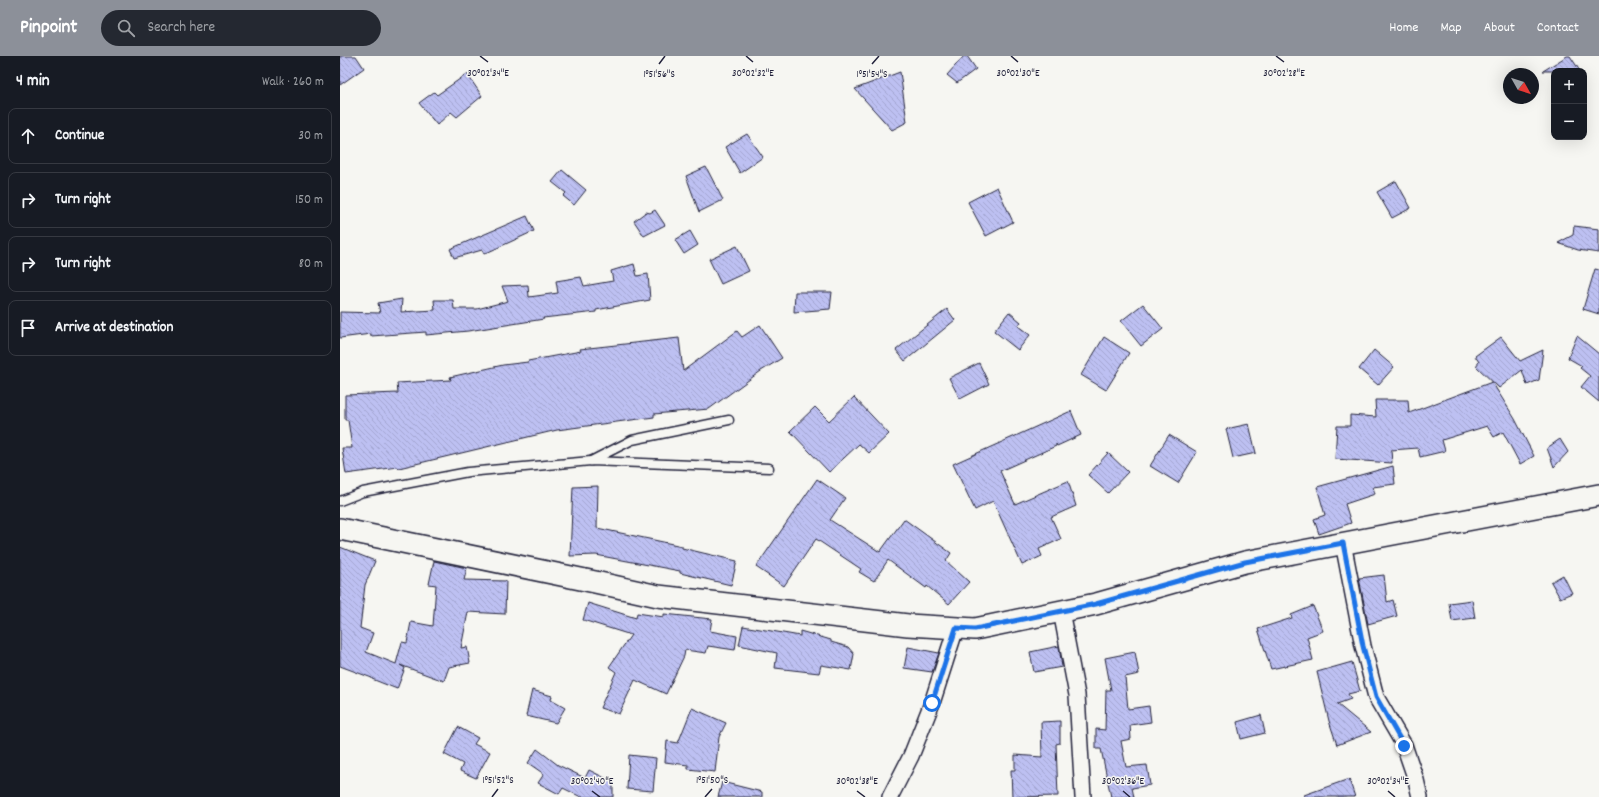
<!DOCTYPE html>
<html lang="en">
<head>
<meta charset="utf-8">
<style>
  body { margin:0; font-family:Dekko,sans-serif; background:#242831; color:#f1f3f6 }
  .controls { position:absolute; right:12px; top:12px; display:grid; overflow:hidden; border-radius:8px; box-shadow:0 4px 16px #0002 }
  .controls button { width:36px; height:36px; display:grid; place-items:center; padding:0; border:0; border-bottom:1px solid #363941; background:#171b24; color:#f1f3f6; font:20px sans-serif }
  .compass { position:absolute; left:1163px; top:12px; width:36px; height:36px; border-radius:50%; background:#171b24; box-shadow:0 4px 16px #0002; rotate:129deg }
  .stop { position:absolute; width:12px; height:12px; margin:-9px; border:3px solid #1a73e8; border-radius:50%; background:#fff }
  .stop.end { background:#1a73e8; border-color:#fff; box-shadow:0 1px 4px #0008 }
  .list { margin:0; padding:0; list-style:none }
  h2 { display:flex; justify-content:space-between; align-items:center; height:52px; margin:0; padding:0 16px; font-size:17px }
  h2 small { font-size:13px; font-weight:400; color:#9ea1a6 }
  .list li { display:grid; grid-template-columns:26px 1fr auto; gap:12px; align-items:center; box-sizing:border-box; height:56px; margin:0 8px 8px; padding:0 8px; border:1px solid #363941; border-radius:8px }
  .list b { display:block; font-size:15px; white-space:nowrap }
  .list em { font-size:13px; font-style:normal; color:#9ea1a6 }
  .icon { flex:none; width:22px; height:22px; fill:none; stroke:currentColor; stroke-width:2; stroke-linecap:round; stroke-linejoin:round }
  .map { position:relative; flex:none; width:1259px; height:741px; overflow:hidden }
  header { display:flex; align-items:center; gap:24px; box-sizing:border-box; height:56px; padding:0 20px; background:#8c9099; color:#fff }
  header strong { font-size:19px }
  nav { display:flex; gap:22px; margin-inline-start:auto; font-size:14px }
  .search { width:280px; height:36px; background:#242831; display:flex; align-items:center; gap:10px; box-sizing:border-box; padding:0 14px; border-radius:22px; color:#9ea1a6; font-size:15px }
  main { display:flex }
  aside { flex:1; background:#171b24 }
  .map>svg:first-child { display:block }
  .building { fill:url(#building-back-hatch); stroke:#22223b }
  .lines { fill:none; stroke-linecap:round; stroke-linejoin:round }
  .lane-casing { stroke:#22223b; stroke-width:11 }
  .street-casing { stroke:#22223b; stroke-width:18 }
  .secondary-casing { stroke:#22223b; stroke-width:24 }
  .lane { stroke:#f6f6f2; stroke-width:8 }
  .street { stroke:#f6f6f2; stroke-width:15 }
  .secondary { stroke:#f6f6f2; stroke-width:21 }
  .route { stroke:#1a73e8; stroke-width:5 }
  .ticks { fill:none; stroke:#22223b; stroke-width:1.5 }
  .ticks-label { font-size:10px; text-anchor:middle; fill:#22223b; stroke:#f6f6f2; stroke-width:3; stroke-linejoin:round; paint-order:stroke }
</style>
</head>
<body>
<header>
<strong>Pinpoint</strong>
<div class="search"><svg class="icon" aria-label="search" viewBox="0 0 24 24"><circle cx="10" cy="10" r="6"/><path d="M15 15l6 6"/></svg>Search here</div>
<nav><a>Home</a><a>Map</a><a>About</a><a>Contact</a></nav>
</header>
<main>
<aside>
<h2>4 min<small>Walk · 260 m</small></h2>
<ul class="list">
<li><svg class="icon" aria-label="ahead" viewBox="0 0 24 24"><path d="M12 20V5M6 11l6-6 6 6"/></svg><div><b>Continue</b></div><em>30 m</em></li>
<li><svg class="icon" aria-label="right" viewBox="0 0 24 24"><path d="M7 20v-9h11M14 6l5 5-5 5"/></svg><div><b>Turn right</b></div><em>150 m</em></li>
<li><svg class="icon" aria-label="right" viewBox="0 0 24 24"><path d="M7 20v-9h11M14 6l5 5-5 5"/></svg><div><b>Turn right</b></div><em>80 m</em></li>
<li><svg class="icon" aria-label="arrive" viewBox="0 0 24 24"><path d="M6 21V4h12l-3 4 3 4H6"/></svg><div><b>Arrive at destination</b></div></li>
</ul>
</aside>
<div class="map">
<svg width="1259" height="741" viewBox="0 0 1259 741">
  <defs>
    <pattern id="building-back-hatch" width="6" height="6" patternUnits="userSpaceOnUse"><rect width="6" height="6" fill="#bdc0f2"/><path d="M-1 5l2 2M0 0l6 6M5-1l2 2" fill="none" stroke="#a2a5d0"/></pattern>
  </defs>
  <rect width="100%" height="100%" fill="#f6f6f2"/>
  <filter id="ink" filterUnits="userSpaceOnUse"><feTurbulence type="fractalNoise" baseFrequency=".025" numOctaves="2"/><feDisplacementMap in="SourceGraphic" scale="8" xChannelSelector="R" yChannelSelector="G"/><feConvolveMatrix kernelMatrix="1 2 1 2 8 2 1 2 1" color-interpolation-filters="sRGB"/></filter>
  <g filter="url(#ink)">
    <g class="building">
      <polygon points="0,0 16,0 24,12 0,29"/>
      <polygon points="624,0 627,0 636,13 617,27 607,19"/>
      <polygon points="1227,0 1230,0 1240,15 1203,15"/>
      <polygon points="560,16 567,66 552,74 515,33"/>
      <polygon points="127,18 142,40 117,61 111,56 97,69 79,47 94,36 97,39"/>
      <polygon points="407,78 423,101 400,117 385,91"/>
      <polygon points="366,111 383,144 359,156 346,120"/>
      <polygon points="222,114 246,134 234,149 223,140 226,137 212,126"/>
      <polygon points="1056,125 1071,152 1052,162 1037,136"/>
      <polygon points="657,131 673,166 646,180 628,146"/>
      <polygon points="315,154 325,169 304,180 294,165 306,156 310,157"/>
      <polygon points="187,160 194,175 144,198 142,194 114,202 110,193"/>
      <polygon points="1234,170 1259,173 1259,197 1238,194 1218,187 1233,179"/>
      <polygon points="350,175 358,189 344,198 335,184"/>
      <polygon points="397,190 409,215 381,228 369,203"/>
      <polygon points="294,208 297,220 308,218 310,244 256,254 256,256 203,262 204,263 128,275 86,279 86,276 31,280 31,278 0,282 0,256 40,257 38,247 62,243 61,256 95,254 94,244 113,244 114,253 137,253 168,245 162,230 188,229 189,241 218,237 216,225 241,221 244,230 273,225 271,215"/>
      <polygon points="1255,213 1259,214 1259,258 1243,253"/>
      <polygon points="455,236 492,236 490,253 454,256"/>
      <polygon points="803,248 823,273 801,290 781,265"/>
      <polygon points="607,253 615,264 565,305 556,294"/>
      <polygon points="669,256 681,266 678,270 690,279 678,294 654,275"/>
      <polygon points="420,269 442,302 421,315 369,353 314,358 314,361 217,374 59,412 58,411 6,418 2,392 12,392 8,364 5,364 5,339 58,337 57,327 111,324 110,321 163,309 188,306 188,305 241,295 240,293 339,282 343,315 397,275 402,281"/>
      <polygon points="1237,280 1259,298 1259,346 1241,331 1250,320 1240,312 1242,310 1228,302"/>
      <polygon points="764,281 789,297 766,334 741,319"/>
      <polygon points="1161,281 1180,305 1203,294 1199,324 1187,329 1182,314 1159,332 1136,310 1139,306 1135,300"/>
      <polygon points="1034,294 1054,311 1038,329 1019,313"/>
      <polygon points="639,307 649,328 620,343 609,322"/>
      <polygon points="1152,326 1175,363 1194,400 1180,408 1163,376 1154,381 1147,370 1102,384 1105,395 1080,401 1078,392 1051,394 1052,407 995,403 997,370 1010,370 1010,359 1036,361 1035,344 1068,344 1069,357"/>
      <polygon points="514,341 549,378 529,397 519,388 489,416 450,375 475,351 489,365"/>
      <polygon points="731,355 741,379 717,390 716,388 716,390 660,415 675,448 728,425 736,450 711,461 721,483 699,493 702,500 682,509 653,445 635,454 613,408"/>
      <polygon points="909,368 916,397 893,402 886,373"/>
      <polygon points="829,379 857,396 838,427 810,410"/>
      <polygon points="1220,383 1228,396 1214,411 1207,392"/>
      <polygon points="768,397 788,416 768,437 748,419"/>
      <polygon points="1053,410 1055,428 1033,431 1035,438 1005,448 1011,467 979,478 974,463 985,459 977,431"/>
      <polygon points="477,423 505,442 490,464 540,496 564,463 611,497 606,505 629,526 609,548 587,530 586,532 548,504 534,525 519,516 521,513 476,483 444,530 416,511"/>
      <polygon points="258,430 257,472 342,490 342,492 397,505 391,529 340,517 340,515 256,499 230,500 233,431"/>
      <polygon points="0,491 35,505 25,529 20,572 33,577 26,596 56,608 62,586 67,587 71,566 93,570 96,529 89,528 94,505 127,512 124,524 166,525 165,558 128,556 121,592 127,591 130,607 109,611 104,625 60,609 65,612 57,633 32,623 32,622 0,610"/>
      <polygon points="1044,519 1047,546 1053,544 1057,560 1028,568 1019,522"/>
      <polygon points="1223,519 1232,537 1220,542 1211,526"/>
      <polygon points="1132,544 1135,562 1112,565 1109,547"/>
      <polygon points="248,547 296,562 297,557 324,561 324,558 372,563 370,575 397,580 395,594 368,590 366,597 345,594 344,600 326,638 295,624 279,658 260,652 276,616 269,611 291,579 243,564"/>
      <polygon points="973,550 983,575 967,581 973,604 931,613 918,573 952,562 951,559"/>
      <polygon points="403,570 460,580 460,575 491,584 491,586 508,591 514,598 511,614 481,609 479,617 435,612 437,597 399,589"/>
      <polygon points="719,590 722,611 694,616 690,596"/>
      <polygon points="568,591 599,597 592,616 564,612"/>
      <polygon points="795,596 799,618 785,621 788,653 809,650 811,666 790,669 791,683 781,685 786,711 807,709 810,729 792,732 794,741 771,741 761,693 756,693 756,673 765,674 766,634 771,634 765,602"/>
      <polygon points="1012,606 1020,635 1008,638 1011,643 997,648 1031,676 997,689 989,665 977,616"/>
      <polygon points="192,634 212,640 211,644 225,652 216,667 186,660"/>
      <polygon points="352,652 386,667 379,681 375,716 348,713 348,709 325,706 327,685 338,687"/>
      <polygon points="921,659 925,677 901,683 897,666"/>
      <polygon points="720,665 720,687 716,688 718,740 672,741 671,714 675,714 675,699 702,701 701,666"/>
      <polygon points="118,671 138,682 134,688 150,696 136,722 120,715 123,708 104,698"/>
      <polygon points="197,693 218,709 245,722 249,714 273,726 273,741 241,741 223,732 219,738 198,727 204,718 188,707"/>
      <polygon points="289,699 316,702 313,735 287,733"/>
      <polygon points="1009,723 1015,741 964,741 964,739"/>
      <polygon points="382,726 422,736 422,741 378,741"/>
    </g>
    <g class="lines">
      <g class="lane-casing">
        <g id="lane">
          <polyline points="251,405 292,384 389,364"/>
          <polyline points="0,445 23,436 128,416 251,405 429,412"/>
        </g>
      </g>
      <g class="street-casing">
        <g id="street">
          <polyline points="1003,487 1023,590 1036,641 1064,689 1076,724 1080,741"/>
          <polyline points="721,555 737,639 743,741"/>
          <polyline points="550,741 571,700 592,647 616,572"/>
        </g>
      </g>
      <g class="secondary-casing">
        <polyline id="secondary" points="0,473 255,526 318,540 568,569 635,573 756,548 905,506 1259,439"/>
      </g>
      <use href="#lane" class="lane"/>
      <use href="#street" class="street"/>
      <use href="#secondary" class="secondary"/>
    </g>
  </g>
  <g class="lines" filter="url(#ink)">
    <polyline class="route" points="592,647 616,572 635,573 756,548 905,506 1003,487 1023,590 1036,641 1064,690"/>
  </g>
  <path class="ticks" d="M140,0L148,6M406,0L413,6M671,0L678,6M936,0L944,6M319,8L325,0M532,8L539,0M252,735L260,741M517,735L525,741M783,735L790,741M1048,735L1055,741M152,741L158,733M365,741L372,733"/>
  <g class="ticks-label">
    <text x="148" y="20">30°02'34"E</text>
    <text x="413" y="20">30°02'32"E</text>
    <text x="678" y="20">30°02'30"E</text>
    <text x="944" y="20">30°02'28"E</text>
    <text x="319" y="21">1°51'56"S</text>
    <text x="532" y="21">1°51'54"S</text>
    <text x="158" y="727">1°51'52"S</text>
    <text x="372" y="727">1°51'50"S</text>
    <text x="252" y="728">30°02'40"E</text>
    <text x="517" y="728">30°02'38"E</text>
    <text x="783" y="728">30°02'36"E</text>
    <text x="1048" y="728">30°02'34"E</text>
  </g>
</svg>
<div class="controls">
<button>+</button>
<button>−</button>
</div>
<svg class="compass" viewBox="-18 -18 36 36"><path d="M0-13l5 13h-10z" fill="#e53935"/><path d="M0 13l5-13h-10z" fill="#9ea1a6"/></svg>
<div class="stop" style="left:592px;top:647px"></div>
<div class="stop end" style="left:1064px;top:690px"></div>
</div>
</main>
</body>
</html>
